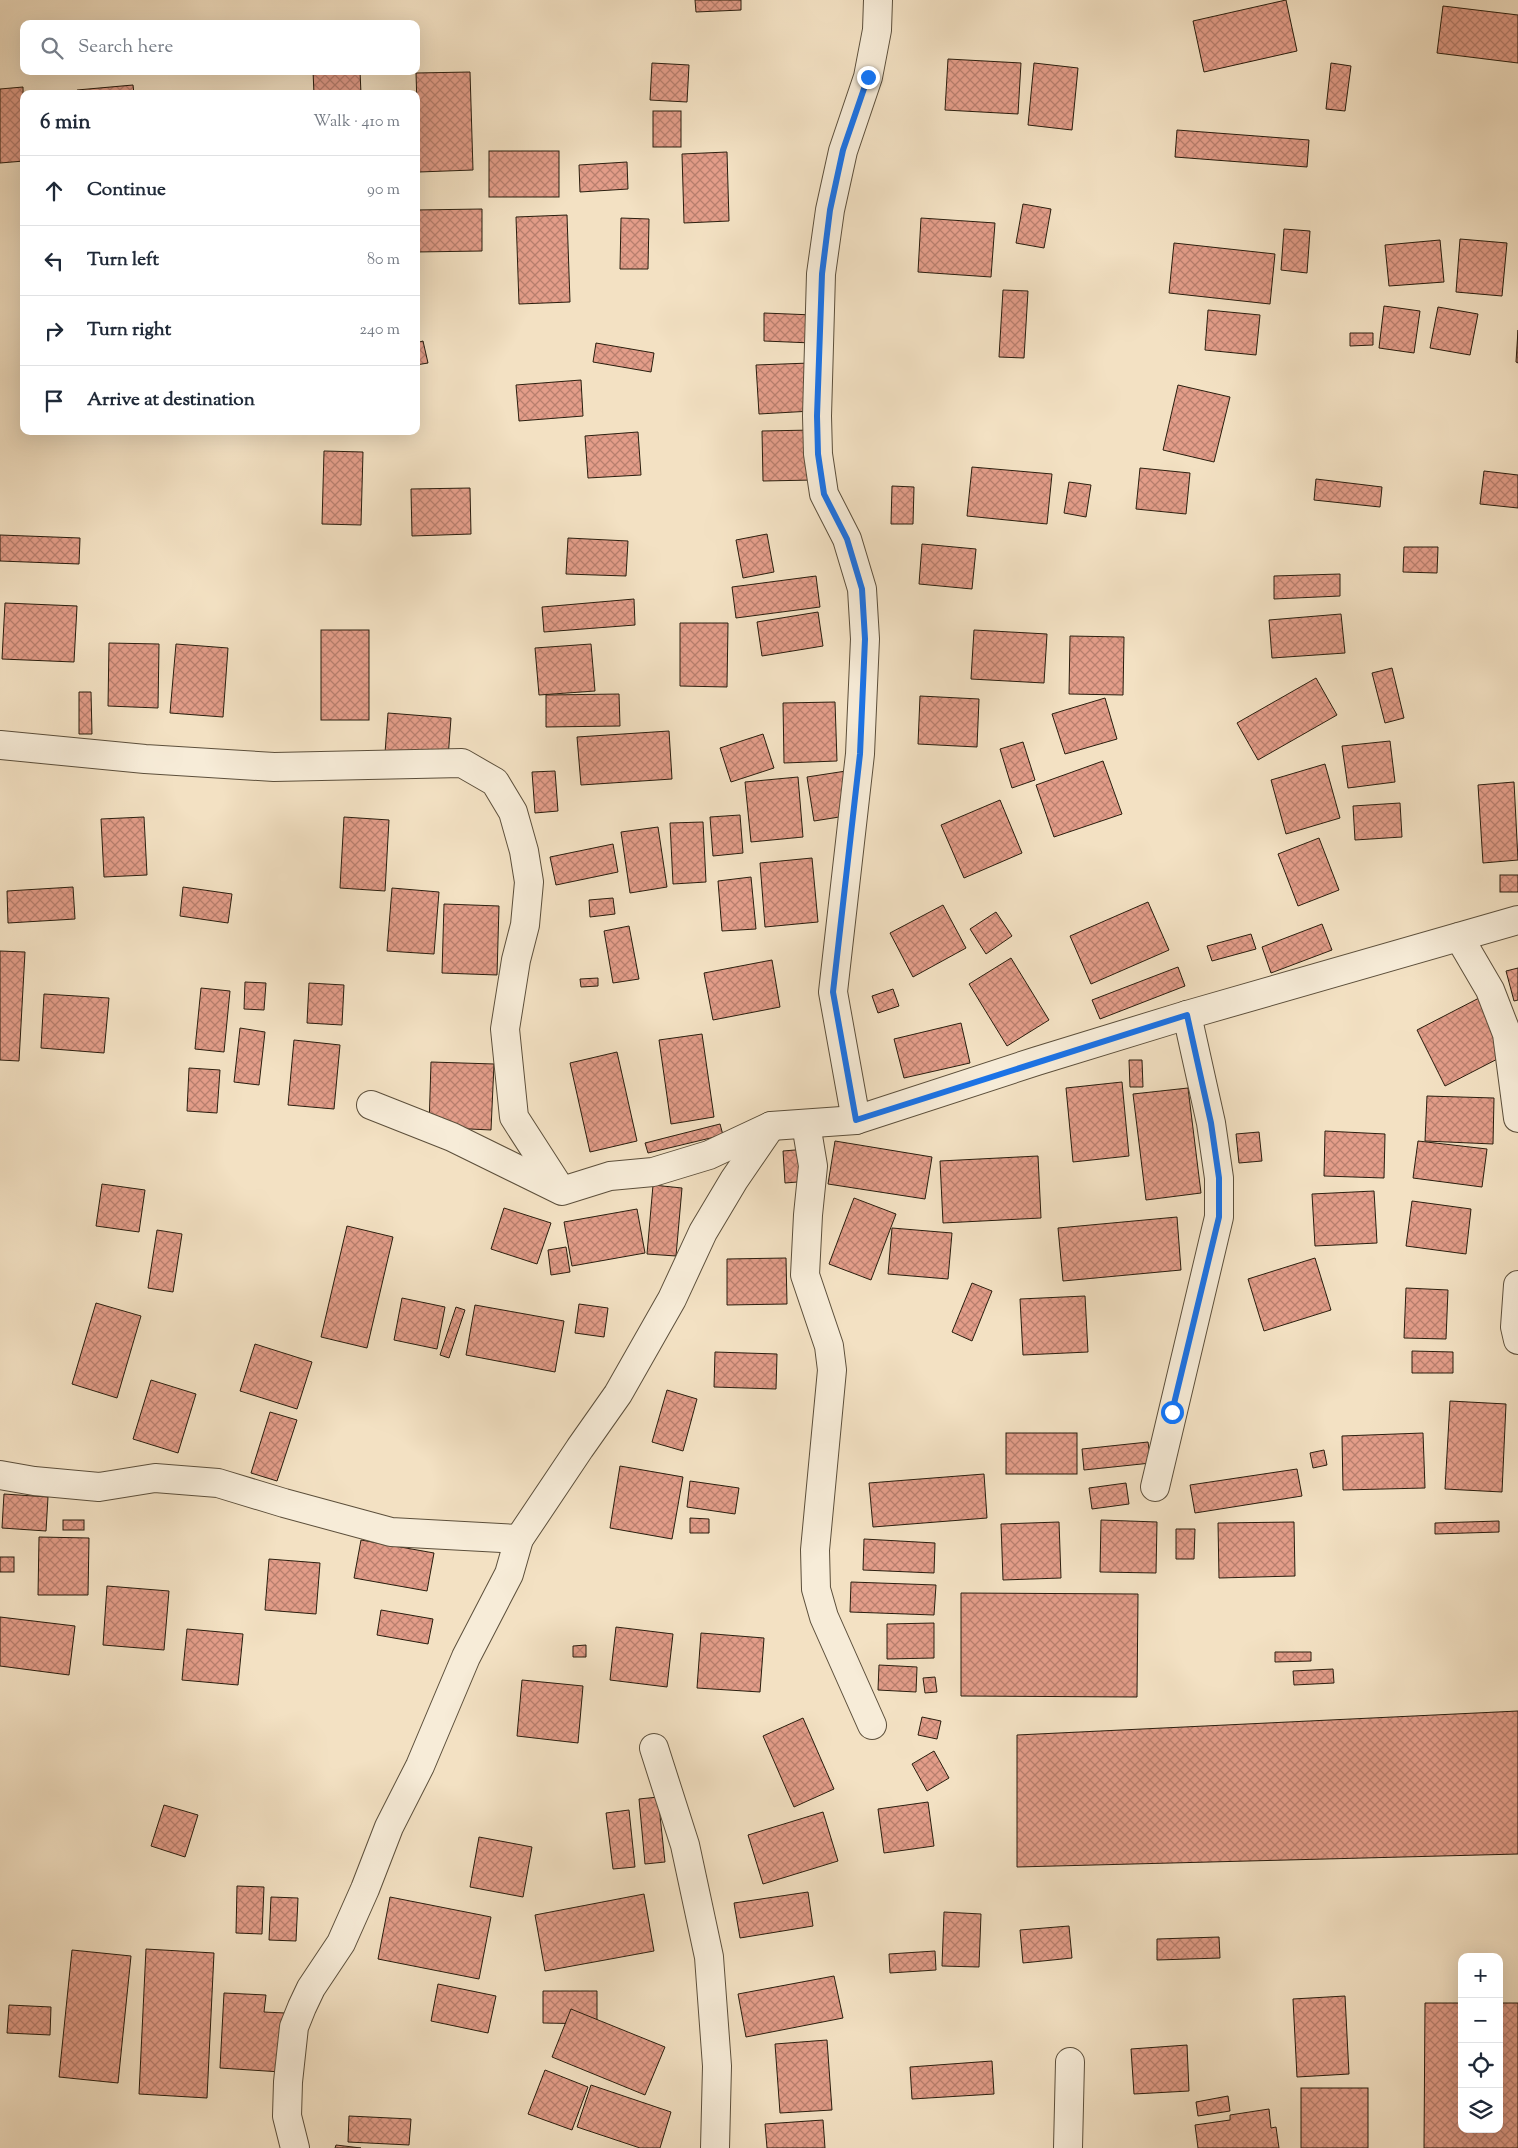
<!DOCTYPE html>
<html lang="en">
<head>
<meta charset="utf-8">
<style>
  body { margin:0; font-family:"Sorts Mill Goudy",serif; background:#f2f2f3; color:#1f2937 }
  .controls { position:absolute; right:15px; bottom:15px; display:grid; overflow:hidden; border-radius:10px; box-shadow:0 5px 20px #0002 }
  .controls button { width:45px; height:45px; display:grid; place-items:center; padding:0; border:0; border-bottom:1px solid #e0e1e3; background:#fff; color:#1f2937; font:25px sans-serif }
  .stop { position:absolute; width:15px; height:15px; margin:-11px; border:4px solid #1a73e8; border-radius:50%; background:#fff }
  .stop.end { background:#1a73e8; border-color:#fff; box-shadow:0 1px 5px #0008 }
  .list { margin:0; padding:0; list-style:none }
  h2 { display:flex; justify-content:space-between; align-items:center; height:65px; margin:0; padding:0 20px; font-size:21px }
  h2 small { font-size:16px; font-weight:400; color:#747a83 }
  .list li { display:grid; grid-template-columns:32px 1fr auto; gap:15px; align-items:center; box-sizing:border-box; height:70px; padding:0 20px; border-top:1px solid #e0e1e3 }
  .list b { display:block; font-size:19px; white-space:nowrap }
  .list em { font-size:16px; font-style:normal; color:#747a83 }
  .icon { flex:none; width:28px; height:28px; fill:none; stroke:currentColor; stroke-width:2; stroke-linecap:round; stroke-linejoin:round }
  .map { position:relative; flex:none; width:1518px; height:2148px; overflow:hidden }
  .search { position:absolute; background:#fff; box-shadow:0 5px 20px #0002; left:20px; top:20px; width:400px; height:55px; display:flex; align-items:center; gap:12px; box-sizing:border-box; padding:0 18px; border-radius:10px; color:#747a83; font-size:19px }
  .panel { position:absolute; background:#fff; box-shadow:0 5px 20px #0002; left:20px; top:90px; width:400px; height:345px; border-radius:10px }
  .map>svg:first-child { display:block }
  .building { fill:url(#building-cross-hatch); stroke:#2a1e0e }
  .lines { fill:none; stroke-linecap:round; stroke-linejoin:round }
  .street-casing { stroke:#5c4f3b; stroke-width:30 }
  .street { stroke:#f7ecd8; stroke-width:28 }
  .route { stroke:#1a73e8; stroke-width:6 }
</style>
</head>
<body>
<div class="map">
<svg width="1518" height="2148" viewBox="0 0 1518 2148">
  <defs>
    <pattern id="building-cross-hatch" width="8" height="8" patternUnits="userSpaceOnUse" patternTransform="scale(1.25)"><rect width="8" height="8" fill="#e39d89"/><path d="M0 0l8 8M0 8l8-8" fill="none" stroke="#b87f6e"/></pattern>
  </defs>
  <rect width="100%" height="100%" fill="#f3e1c3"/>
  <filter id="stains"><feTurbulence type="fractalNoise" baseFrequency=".004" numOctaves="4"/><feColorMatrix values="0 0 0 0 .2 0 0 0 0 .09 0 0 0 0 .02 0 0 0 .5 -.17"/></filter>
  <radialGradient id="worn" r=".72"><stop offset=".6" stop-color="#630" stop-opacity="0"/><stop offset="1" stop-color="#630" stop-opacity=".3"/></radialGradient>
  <g class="building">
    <polygon points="695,0 741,0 741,10 696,12"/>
    <polygon points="1286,0 1297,51 1204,72 1193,21"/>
    <polygon points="1443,6 1518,15 1518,63 1437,53"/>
    <polygon points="948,59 1021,63 1018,114 945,110"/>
    <polygon points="652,63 689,65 687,102 650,100"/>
    <polygon points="1034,63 1078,68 1072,130 1028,125"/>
    <polygon points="1331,63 1351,66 1345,111 1326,109"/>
    <polygon points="313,71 360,71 361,94 314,94"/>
    <polygon points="470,72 473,170 419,172 416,73"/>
    <polygon points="133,85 134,94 78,94 77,90"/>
    <polygon points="23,87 24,161 0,163 0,89"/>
    <rect x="653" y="111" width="28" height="36"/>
    <polygon points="1177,130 1309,140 1307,167 1175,157"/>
    <rect x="489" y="151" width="70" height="46"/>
    <polygon points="727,152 729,221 684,223 682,154"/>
    <polygon points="627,162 628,189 580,192 579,165"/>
    <polygon points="1023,204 1051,209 1044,248 1016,243"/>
    <polygon points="482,209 482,251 416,252 416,210"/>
    <polygon points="567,215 570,302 519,304 516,217"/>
    <polygon points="621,218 649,219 648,269 620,269"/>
    <polygon points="921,218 995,223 991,277 918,272"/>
    <polygon points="1284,229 1310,231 1307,273 1281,270"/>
    <polygon points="1460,239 1507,243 1502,296 1456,292"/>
    <polygon points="1440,240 1444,282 1389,286 1385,245"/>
    <polygon points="1174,243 1275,254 1270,304 1169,293"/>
    <polygon points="1003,290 1028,291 1024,358 999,357"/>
    <polygon points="1384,306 1420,311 1414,353 1379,348"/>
    <polygon points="1438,307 1478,314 1470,355 1430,348"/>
    <polygon points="1208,310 1260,315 1256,355 1205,350"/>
    <polygon points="764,313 813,315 812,343 764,341"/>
    <polygon points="1518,330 1518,363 1516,362"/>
    <polygon points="1350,333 1373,333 1373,345 1350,346"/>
    <polygon points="423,341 428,363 416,365 416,343"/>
    <polygon points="596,343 654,353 651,372 593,362"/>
    <polygon points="810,363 812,411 759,414 756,365"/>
    <polygon points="581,380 583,416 519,421 516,385"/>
    <polygon points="1178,385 1230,397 1214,462 1163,450"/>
    <polygon points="813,430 814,480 763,481 762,431"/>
    <polygon points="638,432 641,475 588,478 585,436"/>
    <polygon points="324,451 363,452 361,525 322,524"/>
    <polygon points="972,467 1052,474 1047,524 967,516"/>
    <polygon points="1140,468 1190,473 1186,514 1136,509"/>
    <polygon points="1484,471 1518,475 1518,508 1480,504"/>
    <polygon points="1316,479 1382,487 1380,507 1314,500"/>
    <polygon points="1069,482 1091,485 1086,517 1064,513"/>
    <polygon points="892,486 914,487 913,524 891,524"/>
    <polygon points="470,488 471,534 412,536 411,489"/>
    <polygon points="767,534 774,572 743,578 736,540"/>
    <polygon points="0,535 80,538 79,564 0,561"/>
    <polygon points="568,538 628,541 626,576 566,574"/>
    <polygon points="922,544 976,549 972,589 919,584"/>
    <polygon points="1404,547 1438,547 1437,573 1403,572"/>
    <polygon points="1340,574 1340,596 1274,599 1274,576"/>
    <polygon points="816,576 820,607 736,618 732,587"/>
    <polygon points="634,599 635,625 544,632 542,607"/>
    <polygon points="5,603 77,606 74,662 2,659"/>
    <polygon points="818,612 823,646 762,656 757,622"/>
    <polygon points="1341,614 1345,653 1272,658 1269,620"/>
    <polygon points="680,623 728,623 727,687 680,686"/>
    <rect x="321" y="630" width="48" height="90"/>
    <polygon points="974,630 1047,634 1044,683 971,679"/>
    <polygon points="1070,636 1124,637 1123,695 1069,694"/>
    <polygon points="109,643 159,644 158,708 108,706"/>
    <polygon points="176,644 228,648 223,717 170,713"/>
    <polygon points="591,644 595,691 539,695 535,648"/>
    <polygon points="1392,668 1404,718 1385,723 1372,673"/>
    <polygon points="1316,678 1337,715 1258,760 1237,723"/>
    <polygon points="79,692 91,692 92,734 79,734"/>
    <polygon points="619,694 620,726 546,727 546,695"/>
    <polygon points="920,696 979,699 977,747 918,744"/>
    <polygon points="1105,698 1117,739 1065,754 1052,714"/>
    <polygon points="835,702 837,761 784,763 783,703"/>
    <polygon points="388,713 451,718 448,758 385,753"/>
    <polygon points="669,731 672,779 581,785 577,737"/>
    <polygon points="763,734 774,768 731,782 720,748"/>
    <polygon points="1390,741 1395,782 1348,788 1342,746"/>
    <polygon points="1023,742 1035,780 1012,788 1000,749"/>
    <polygon points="1103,761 1122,814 1054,837 1036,785"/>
    <polygon points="1325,764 1340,818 1286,834 1271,780"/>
    <polygon points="555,771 558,811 535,813 532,772"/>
    <polygon points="846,771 852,815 814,821 807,777"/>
    <polygon points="798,777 803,837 751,842 745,782"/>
    <polygon points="1514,782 1518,860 1483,863 1478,785"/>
    <polygon points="1000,800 1022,853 964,878 941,825"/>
    <polygon points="1400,803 1402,837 1355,840 1353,806"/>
    <polygon points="740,815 743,853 713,856 710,817"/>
    <polygon points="144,817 147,875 104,877 101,819"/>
    <polygon points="344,817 389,820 385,891 340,888"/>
    <polygon points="703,822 706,882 673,884 670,823"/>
    <polygon points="658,827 667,887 630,893 621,832"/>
    <polygon points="1319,838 1339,890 1298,906 1278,854"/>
    <polygon points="613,844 618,872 556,885 550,857"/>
    <polygon points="812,858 818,922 765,927 760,863"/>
    <rect x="1500" y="875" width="18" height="17"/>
    <polygon points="751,877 756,929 722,931 718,881"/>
    <polygon points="73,887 75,919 8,923 7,891"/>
    <polygon points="183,887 232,894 228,923 180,916"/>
    <polygon points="392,888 439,892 434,954 387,951"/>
    <polygon points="613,898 615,914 590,917 589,900"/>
    <polygon points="1148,902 1169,950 1091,984 1070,936"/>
    <polygon points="444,904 499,906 497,975 442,973"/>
    <polygon points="943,905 966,948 913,977 890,933"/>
    <polygon points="996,912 1012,936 986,954 970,929"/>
    <polygon points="1322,924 1332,950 1271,973 1262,947"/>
    <polygon points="629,926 639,979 613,983 604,931"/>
    <polygon points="1251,934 1256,949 1212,961 1207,946"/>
    <polygon points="0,951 25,952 19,1061 0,1060"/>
    <polygon points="1011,958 1049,1020 1007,1046 969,984"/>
    <polygon points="772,960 780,1007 713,1020 704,973"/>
    <polygon points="1178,967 1185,986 1100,1019 1092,1000"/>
    <polygon points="1518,968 1518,1000 1514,1001 1506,971"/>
    <polygon points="598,978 598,986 581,987 580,979"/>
    <polygon points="245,982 266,983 264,1010 244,1009"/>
    <polygon points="309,983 344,985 342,1025 307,1023"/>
    <polygon points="201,988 230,991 224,1052 195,1049"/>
    <polygon points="893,989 899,1006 878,1013 872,996"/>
    <polygon points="44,994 109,998 104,1053 41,1048"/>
    <polygon points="1481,997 1509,1053 1445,1086 1417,1030"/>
    <polygon points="961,1023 970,1063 904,1078 894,1039"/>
    <polygon points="240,1028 265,1032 259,1085 234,1082"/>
    <polygon points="702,1034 714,1117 671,1124 659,1040"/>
    <polygon points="294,1040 340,1045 334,1109 288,1105"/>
    <polygon points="617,1052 637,1141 590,1152 570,1063"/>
    <polygon points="1129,1060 1142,1060 1143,1087 1130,1087"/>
    <polygon points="431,1062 494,1064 491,1130 429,1127"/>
    <polygon points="189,1068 220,1070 217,1113 187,1111"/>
    <polygon points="1122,1082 1129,1156 1073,1162 1066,1088"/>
    <polygon points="1188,1088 1201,1193 1146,1200 1133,1094"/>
    <polygon points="1427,1096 1494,1098 1493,1144 1425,1141"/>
    <polygon points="720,1124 723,1135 648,1153 645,1143"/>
    <polygon points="1325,1131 1385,1134 1384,1178 1324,1176"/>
    <polygon points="1259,1132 1262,1161 1239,1163 1236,1134"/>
    <polygon points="835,1141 932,1157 925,1199 828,1184"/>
    <polygon points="1418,1141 1487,1149 1482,1187 1413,1178"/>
    <polygon points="807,1149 810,1181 785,1183 783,1151"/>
    <polygon points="1038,1156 1041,1218 943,1223 940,1161"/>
    <polygon points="102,1184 145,1190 139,1232 96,1226"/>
    <polygon points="653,1185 682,1188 676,1256 647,1254"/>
    <polygon points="1374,1191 1377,1243 1315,1246 1312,1194"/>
    <polygon points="854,1198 896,1214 871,1280 829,1264"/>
    <polygon points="1412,1201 1471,1209 1466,1254 1406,1246"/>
    <polygon points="504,1208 551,1223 537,1264 491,1249"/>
    <polygon points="637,1209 645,1253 572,1266 564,1222"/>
    <polygon points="1177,1217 1181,1270 1063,1281 1058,1228"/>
    <polygon points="347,1226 393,1237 367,1348 321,1337"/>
    <polygon points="892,1228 952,1233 948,1279 888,1274"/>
    <polygon points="157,1230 182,1234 173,1292 148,1288"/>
    <polygon points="566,1247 570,1272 551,1275 548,1250"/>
    <polygon points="786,1258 787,1304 727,1305 727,1259"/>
    <polygon points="1315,1258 1331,1310 1264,1331 1248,1279"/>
    <polygon points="972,1283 992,1291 972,1341 952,1332"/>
    <polygon points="1406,1288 1448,1290 1446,1339 1404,1338"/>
    <polygon points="1085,1296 1088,1352 1023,1355 1020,1299"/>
    <polygon points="402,1298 445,1307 437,1349 394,1340"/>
    <polygon points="96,1303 141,1316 117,1398 72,1384"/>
    <polygon points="579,1304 608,1308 604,1337 575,1333"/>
    <polygon points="475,1305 564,1321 555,1372 466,1355"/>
    <polygon points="456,1307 465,1310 449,1358 440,1355"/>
    <polygon points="255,1344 312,1362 297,1409 240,1391"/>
    <polygon points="1412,1351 1453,1352 1453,1373 1412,1373"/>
    <polygon points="715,1352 777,1354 776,1389 714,1387"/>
    <polygon points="151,1380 196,1394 178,1453 133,1439"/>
    <polygon points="667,1390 697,1399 683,1451 652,1442"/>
    <polygon points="1450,1401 1506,1404 1502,1492 1445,1489"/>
    <polygon points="270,1412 297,1420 277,1481 251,1473"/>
    <rect x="1006" y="1433" width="71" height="41"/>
    <polygon points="1423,1433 1425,1488 1343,1490 1342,1436"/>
    <polygon points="1148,1442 1151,1463 1084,1470 1082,1449"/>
    <polygon points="1324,1450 1327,1465 1313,1468 1310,1453"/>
    <polygon points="620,1466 683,1477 672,1539 610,1528"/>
    <polygon points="1297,1469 1302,1496 1195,1513 1190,1485"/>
    <polygon points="984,1474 987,1518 873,1527 869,1483"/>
    <polygon points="690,1481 739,1488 735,1514 687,1507"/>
    <polygon points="1126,1483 1129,1504 1092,1509 1089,1488"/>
    <polygon points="4,1494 48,1497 46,1531 2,1528"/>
    <polygon points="690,1518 709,1519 709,1533 690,1533"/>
    <rect x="63" y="1520" width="21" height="10"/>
    <polygon points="1101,1520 1157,1522 1156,1573 1100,1572"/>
    <polygon points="1499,1521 1499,1532 1435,1534 1435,1523"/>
    <polygon points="1059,1522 1061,1578 1003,1580 1001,1524"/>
    <polygon points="1294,1522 1295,1576 1219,1578 1218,1523"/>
    <polygon points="1176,1529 1195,1529 1194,1559 1176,1559"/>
    <polygon points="39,1537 89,1538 88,1595 38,1595"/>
    <polygon points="864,1539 935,1543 934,1573 863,1570"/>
    <polygon points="361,1540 434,1553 427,1591 354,1578"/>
    <rect x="0" y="1557" width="14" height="15"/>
    <polygon points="269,1559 320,1563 316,1614 265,1610"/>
    <polygon points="851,1582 936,1585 934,1615 850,1612"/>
    <polygon points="107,1586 169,1591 164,1650 103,1645"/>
    <polygon points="961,1593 1138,1594 1137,1697 961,1696"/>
    <polygon points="381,1610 433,1619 428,1644 377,1635"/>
    <polygon points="0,1617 75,1626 69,1675 0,1666"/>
    <polygon points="934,1623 934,1658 887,1659 887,1624"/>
    <polygon points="616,1627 673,1634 667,1687 610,1680"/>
    <polygon points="187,1629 243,1634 238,1685 182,1680"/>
    <polygon points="701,1633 764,1638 760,1692 697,1688"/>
    <polygon points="586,1645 586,1657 573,1657 573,1646"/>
    <polygon points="1275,1652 1311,1652 1311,1661 1275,1662"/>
    <polygon points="879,1665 917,1667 916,1692 878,1690"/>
    <polygon points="1333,1669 1334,1683 1294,1685 1293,1671"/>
    <polygon points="935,1677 937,1692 925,1693 923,1678"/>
    <polygon points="522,1680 583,1686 578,1743 517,1736"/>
    <polygon points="1518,1711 1518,1854 1017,1867 1017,1735"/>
    <polygon points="922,1717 941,1721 937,1739 918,1735"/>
    <polygon points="803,1718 834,1789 794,1807 763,1736"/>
    <polygon points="934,1751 949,1778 927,1791 912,1764"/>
    <polygon points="658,1797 665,1862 645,1864 639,1799"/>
    <polygon points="928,1802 934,1846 884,1853 878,1809"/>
    <polygon points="164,1805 198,1815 185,1857 151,1846"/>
    <polygon points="629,1810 635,1867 613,1869 606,1813"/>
    <polygon points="823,1812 838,1861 763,1884 748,1835"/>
    <polygon points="479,1837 532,1847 523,1897 470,1887"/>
    <polygon points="237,1886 264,1887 262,1934 236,1933"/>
    <polygon points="808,1892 813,1926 740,1938 734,1903"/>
    <polygon points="644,1894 654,1951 545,1971 535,1915"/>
    <polygon points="271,1897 298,1898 296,1941 269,1940"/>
    <polygon points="390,1897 491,1917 479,1979 378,1959"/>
    <polygon points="944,1912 981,1914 979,1967 942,1966"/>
    <polygon points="1069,1926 1072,1958 1023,1963 1020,1930"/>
    <polygon points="1219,1937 1220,1958 1157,1960 1157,1939"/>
    <polygon points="146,1949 214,1953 207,2098 139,2094"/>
    <polygon points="72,1950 131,1956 118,2083 59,2077"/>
    <polygon points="935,1951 936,1970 890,1973 889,1954"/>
    <polygon points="834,1976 843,2018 746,2037 738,1994"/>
    <polygon points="438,1984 496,1996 488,2033 431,2021"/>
    <polygon points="543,1991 597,1991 597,2024 543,2023"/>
    <polygon points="224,1993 266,1995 264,2012 285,2013 281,2072 220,2068"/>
    <polygon points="1345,1996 1349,2074 1297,2077 1293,1999"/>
    <polygon points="1425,2003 1462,2003 1462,2129 1499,2129 1499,2003 1518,2003 1518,2148 1424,2148"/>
    <polygon points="9,2005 51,2007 50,2035 7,2033"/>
    <polygon points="571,2009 665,2047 645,2095 552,2057"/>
    <polygon points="827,2040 832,2110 780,2113 775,2044"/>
    <polygon points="1187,2045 1189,2091 1134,2094 1131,2049"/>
    <polygon points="992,2061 994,2094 912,2099 910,2067"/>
    <polygon points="545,2070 588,2087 572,2130 528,2114"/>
    <polygon points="591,2085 671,2112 660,2148 640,2148 577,2127"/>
    <rect x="1301" y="2088" width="67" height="60"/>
    <polygon points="1228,2096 1230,2111 1198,2116 1196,2102"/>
    <polygon points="1269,2109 1271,2128 1276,2127 1279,2148 1198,2148 1195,2125 1230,2120 1230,2115"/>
    <polygon points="349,2116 411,2119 409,2145 348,2142"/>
    <polygon points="823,2120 825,2148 767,2148 765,2124"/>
    <polygon points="336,2145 361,2148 335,2148"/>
  </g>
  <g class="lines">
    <g class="street-casing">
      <g id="street">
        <polyline points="0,745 145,759 274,767 462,763 495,782 513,812 524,851 529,882 525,925 516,960 505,1029 514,1117 561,1190"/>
        <polyline points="1459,937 1490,990 1507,1034 1518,1118"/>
        <polyline points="371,1105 452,1137 562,1191 610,1176 653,1172 709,1155 771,1126 856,1120 1037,1061 1187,1015 1518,920"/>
        <polyline points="856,1120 833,992 860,754 865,639 862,589 847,539 824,494 818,454 817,416 821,274 830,210 843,151 868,77 877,30 878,0"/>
        <polyline points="806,1124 813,1166 808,1215 805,1275 829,1346 832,1370 815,1550 816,1589 824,1617 872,1725"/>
        <polyline points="1518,1285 1515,1327 1518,1340"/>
        <polyline points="0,1475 34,1481 99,1487 155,1478 218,1483 284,1503 391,1532 519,1539"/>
        <polyline points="1155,1487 1219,1217 1219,1178 1211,1123 1187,1015"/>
        <polyline points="654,1748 685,1845 709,1957 717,2066 715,2148"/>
        <polyline points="295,2148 287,2116 288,2082 294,2027 302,2007 311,1988 341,1943 365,1889 389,1827 420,1766 466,1657 509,1574 519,1539 580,1448 618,1394 672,1299 703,1232 734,1180 771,1126"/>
        <polyline points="1068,2148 1070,2062"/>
      </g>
    </g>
    <use href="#street" class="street"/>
  </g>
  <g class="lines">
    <polyline class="route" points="868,77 843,150 830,210 822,274 817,416 818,454 824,494 847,539 862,589 865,639 860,754 833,992 856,1120 1187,1015 1211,1123 1219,1178 1219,1217 1172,1412"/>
  </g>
  <rect width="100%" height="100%" filter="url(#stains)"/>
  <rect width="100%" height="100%" fill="url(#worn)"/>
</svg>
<div class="controls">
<button>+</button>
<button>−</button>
<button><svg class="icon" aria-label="locate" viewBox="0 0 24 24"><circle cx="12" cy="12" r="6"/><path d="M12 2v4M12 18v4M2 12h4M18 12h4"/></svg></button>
<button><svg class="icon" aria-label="layers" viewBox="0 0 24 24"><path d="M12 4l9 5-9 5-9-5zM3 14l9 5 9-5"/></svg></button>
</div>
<div class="stop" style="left:1172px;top:1412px"></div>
<div class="stop end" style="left:868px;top:77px"></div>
<div class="search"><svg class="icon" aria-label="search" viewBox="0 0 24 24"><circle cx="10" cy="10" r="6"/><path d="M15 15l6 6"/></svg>Search here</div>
<section class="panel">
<h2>6 min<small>Walk · 410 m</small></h2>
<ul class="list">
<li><svg class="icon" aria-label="ahead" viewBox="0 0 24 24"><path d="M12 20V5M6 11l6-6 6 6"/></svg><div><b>Continue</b></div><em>90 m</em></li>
<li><svg class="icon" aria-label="left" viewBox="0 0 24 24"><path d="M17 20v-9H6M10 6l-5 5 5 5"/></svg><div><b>Turn left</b></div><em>80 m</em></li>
<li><svg class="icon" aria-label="right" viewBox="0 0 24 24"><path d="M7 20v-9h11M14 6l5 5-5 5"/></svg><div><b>Turn right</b></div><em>240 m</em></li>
<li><svg class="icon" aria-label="arrive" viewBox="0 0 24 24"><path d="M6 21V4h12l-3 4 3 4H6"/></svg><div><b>Arrive at destination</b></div></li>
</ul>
</section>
</div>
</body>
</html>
